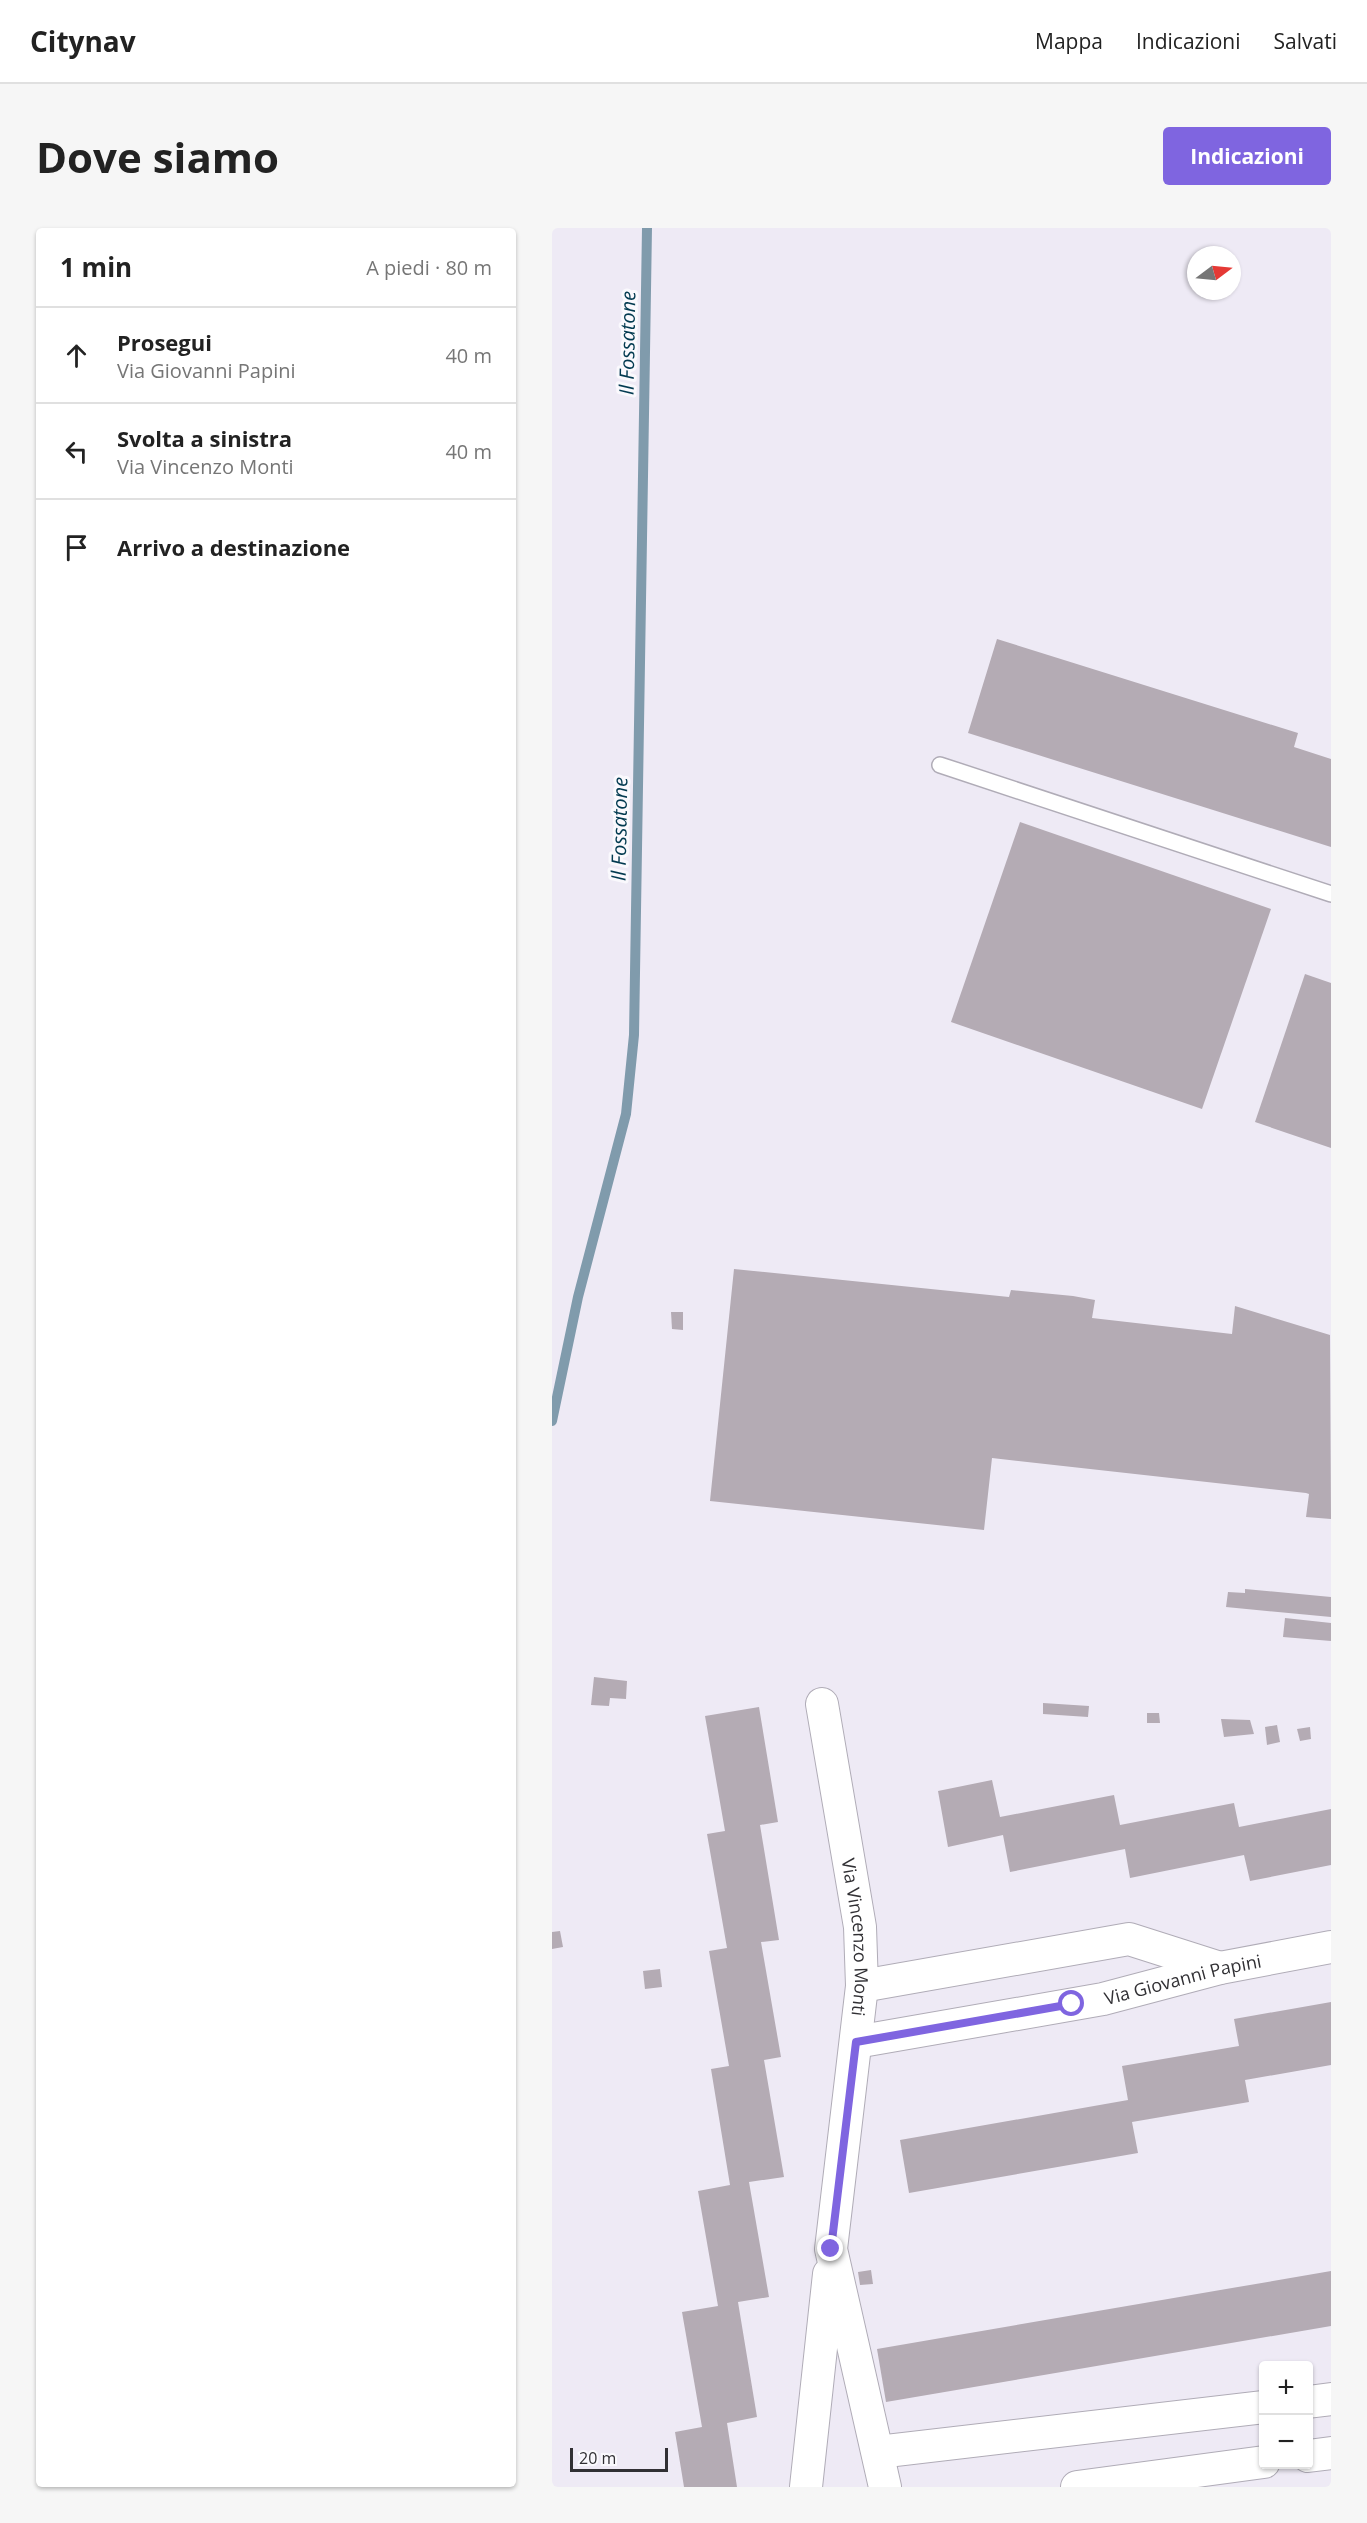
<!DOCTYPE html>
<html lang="it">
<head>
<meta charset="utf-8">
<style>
  body { margin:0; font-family:"Open Sans",sans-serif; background:#f6f6f6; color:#222 }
  .controls { position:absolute; right:18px; bottom:18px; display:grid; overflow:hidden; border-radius:6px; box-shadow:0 2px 4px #0004 }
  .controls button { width:54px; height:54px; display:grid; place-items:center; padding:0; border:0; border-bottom:2px solid #e0e0e0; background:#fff; color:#222; font:30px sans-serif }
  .compass { position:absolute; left:635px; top:18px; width:54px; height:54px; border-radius:50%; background:#fff; box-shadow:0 2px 4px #0004; rotate:74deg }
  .scale { position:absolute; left:18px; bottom:15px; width:98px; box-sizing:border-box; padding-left:6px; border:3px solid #313034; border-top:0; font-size:16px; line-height:21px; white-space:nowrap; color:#313034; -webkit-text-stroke:4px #faf9fd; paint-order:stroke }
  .stop { position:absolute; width:18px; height:18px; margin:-14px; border:4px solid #7f65e0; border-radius:50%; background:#fff }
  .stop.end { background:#7f65e0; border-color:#fff; box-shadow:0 2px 6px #0008 }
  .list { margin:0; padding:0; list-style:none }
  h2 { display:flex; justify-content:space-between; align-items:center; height:78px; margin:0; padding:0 24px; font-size:26px }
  h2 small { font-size:20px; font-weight:400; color:#767676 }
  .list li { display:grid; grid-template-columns:39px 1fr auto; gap:18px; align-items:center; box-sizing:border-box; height:96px; padding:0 24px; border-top:2px solid #e0e0e0 }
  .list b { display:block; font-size:22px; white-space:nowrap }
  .list p { margin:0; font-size:20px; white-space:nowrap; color:#767676 }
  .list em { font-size:20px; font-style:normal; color:#767676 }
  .icon { flex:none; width:33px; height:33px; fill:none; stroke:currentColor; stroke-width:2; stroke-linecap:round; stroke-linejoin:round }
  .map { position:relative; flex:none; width:779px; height:2259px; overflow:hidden; border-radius:6px }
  header { display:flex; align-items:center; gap:36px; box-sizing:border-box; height:84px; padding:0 30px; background:#fff; border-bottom:2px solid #e0e0e0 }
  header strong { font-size:28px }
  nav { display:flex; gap:33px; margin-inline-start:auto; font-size:21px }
  .intro { display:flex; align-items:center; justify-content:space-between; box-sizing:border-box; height:144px; padding:0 36px }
  h1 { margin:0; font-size:42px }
  .button { padding:15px 27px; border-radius:6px; background:#7f65e0; color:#fff; font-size:21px; font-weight:700 }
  main { display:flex; gap:36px; padding:0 36px }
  aside { flex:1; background:#fff; border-radius:6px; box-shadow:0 2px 4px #0004 }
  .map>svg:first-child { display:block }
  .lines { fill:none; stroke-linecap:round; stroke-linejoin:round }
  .stream { stroke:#809bac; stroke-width:10 }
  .building { fill:#b4abb4 }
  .lane-casing { stroke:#b0acb7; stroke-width:18 }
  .street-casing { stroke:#b0acb7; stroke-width:34 }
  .lane { stroke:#fff; stroke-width:15 }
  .street { stroke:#fff; stroke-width:32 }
  .route { stroke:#7f65e0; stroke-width:8 }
  .labels { text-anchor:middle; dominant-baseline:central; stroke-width:6; stroke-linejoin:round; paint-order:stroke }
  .street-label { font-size:18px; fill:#313034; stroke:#faf9fd }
  .water-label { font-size:20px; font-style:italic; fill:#023a50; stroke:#faf9fd }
</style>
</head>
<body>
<header>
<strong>Citynav</strong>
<nav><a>Mappa</a><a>Indicazioni</a><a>Salvati</a></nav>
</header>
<div class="intro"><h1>Dove siamo</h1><a class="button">Indicazioni</a></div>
<main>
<aside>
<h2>1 min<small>A piedi · 80 m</small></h2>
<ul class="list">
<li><svg class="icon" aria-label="ahead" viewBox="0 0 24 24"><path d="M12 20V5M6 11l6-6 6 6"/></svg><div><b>Prosegui</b><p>Via Giovanni Papini</p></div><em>40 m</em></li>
<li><svg class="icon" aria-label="left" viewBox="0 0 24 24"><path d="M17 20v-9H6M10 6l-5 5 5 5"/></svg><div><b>Svolta a sinistra</b><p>Via Vincenzo Monti</p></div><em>40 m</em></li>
<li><svg class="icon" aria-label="arrive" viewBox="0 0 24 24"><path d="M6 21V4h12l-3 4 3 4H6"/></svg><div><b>Arrivo a destinazione</b></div></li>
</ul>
</aside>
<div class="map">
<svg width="779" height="2259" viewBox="0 0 779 2259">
  <rect width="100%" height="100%" fill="#eeeaf5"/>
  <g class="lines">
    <polyline class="stream" points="0,1193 26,1069 74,886 82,807 95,0"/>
  </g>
  <g class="building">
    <polygon points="445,411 746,505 742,519 779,531 779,619 416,505"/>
    <polygon points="468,594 719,681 650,881 399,794"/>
    <polygon points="753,746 779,755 779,920 703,894"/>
    <polygon points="182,1041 457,1069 459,1062 521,1068 543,1072 540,1090 680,1106 683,1078 778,1107 779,1291 754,1289 757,1266 754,1265 440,1230 432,1302 158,1273"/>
    <polygon points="119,1084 131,1084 131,1102 120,1101"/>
    <polygon points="693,1361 779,1369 779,1389 674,1379 676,1364 693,1365"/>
    <polygon points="733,1390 779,1395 779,1413 731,1409"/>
    <polygon points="42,1449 75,1453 74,1471 58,1470 57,1478 39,1477"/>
    <polygon points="491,1475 537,1478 536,1489 491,1486"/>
    <polygon points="207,1479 226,1594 208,1597 227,1712 209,1714 229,1829 212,1832 232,1949 197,1954 217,2069 186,2074 205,2189 175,2195 185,2259 132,2259 123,2204 150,2199 130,2084 166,2078 146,1963 178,1957 159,1841 177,1838 157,1723 175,1720 155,1606 173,1603 153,1488"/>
    <polygon points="595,1485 607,1485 608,1495 595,1495"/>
    <polygon points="669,1491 698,1492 702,1506 672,1509"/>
    <polygon points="725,1497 728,1514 715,1517 713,1499"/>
    <polygon points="758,1499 759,1511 748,1513 745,1501"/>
    <polygon points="440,1552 448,1589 562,1567 568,1597 682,1575 687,1599 779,1581 779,1637 698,1653 692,1627 578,1650 573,1621 458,1644 451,1607 396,1619 386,1563"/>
    <polygon points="8,1703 11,1719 0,1721 0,1704"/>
    <polygon points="108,1741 110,1759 93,1761 91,1743"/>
    <polygon points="779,1774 779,1837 693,1852 697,1874 580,1894 586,1925 357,1965 348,1912 576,1872 570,1838 687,1818 682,1791"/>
    <polygon points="319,2042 321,2056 308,2057 306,2044"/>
    <polygon points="779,2043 779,2098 334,2174 325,2121"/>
  </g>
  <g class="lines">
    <g class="lane-casing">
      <polyline id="lane" points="388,537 779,666"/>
    </g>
    <g class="street-casing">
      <g id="street">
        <path id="s1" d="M270,1476L308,1699L310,1758L279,2021L333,2259"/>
        <polyline points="310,1758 577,1711 668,1740"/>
        <path id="s2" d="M304,1814L551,1771L668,1740L779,1719"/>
        <polyline points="756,2174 779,2171"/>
        <polyline points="326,2224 712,2179"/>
        <polyline points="756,2228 779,2225"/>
        <polyline points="254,2259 277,2046"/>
        <polyline points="525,2259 712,2234"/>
      </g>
    </g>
    <use href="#lane" class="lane"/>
    <use href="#street" class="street"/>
  </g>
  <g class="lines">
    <polyline class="route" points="279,2021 304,1814 520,1776"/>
  </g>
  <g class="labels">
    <g class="street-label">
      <text stroke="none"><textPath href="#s1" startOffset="236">Via Vincenzo Monti</textPath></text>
      <text stroke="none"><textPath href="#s2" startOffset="333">Via Giovanni Papini</textPath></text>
    </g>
    <g class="water-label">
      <text transform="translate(75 115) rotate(-89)">Il Fossatone</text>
      <text transform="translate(67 601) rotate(-89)">Il Fossatone</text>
    </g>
  </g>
</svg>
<div class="controls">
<button>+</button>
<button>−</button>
</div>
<svg class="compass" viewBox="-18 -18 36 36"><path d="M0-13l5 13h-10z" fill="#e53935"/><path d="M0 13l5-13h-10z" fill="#767676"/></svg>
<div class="scale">20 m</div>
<div class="stop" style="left:520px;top:1776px"></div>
<div class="stop end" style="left:279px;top:2021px"></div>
</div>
</main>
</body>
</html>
